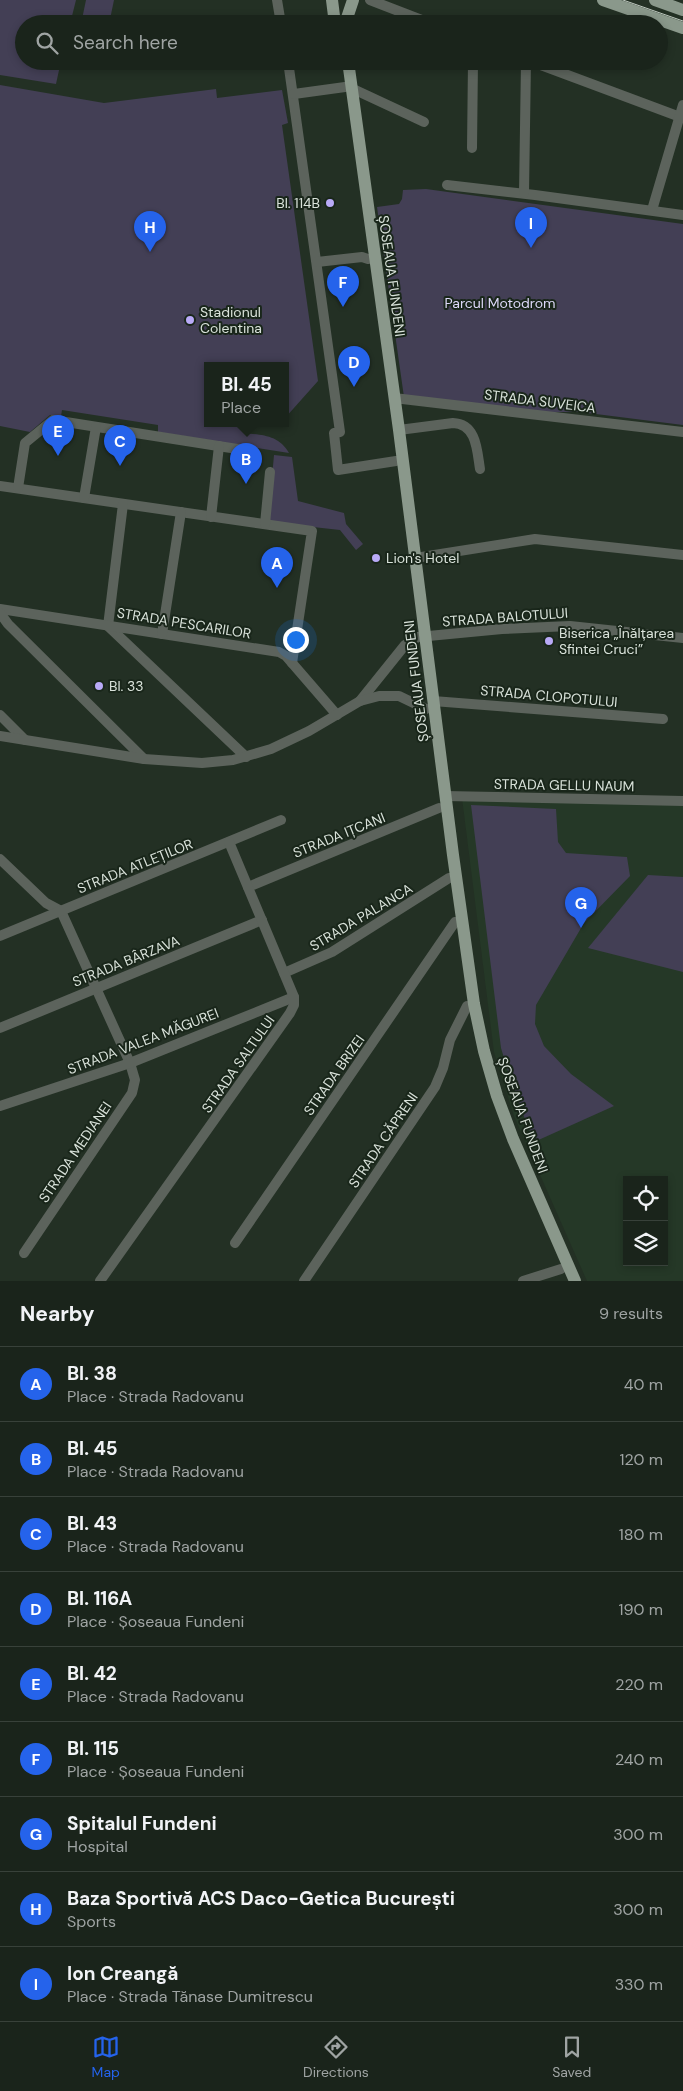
<!DOCTYPE html>
<html lang="en">
<head>
<meta charset="utf-8">
<style>
  body { margin:0; font-family:"DM Sans",sans-serif; background:#273028; color:#f1f3f6 }
  .controls { position:absolute; right:15px; bottom:15px; display:grid; overflow:hidden; border-radius:0px; box-shadow:0 2px 8px #0003 }
  .controls button { width:45px; height:45px; display:grid; place-items:center; padding:0; border:0; border-bottom:1px solid #38413a; background:#1a241b; color:#f1f3f6; font:25px sans-serif }
  .you { position:absolute; left:295px; top:639px; width:18px; height:18px; margin:-12px; border:4px solid #fff; border-radius:50%; background:#1a73e8; box-shadow:0 0 0 8px #1a73e833 }
  .badge { display:grid; place-items:center; width:32px; height:32px; border-radius:50%; background:#2563eb; color:#fff; font-size:16px; font-weight:700 }
  .pin { position:absolute; translate:-50% -41px; filter:drop-shadow(0 1px 2px #0008) }
  .pin::after { content:''; position:absolute; top:26px; width:18px; height:15px; background:inherit; clip-path:polygon(0 0,100% 0,50% 100%) }
  .popup { position:absolute; left:204px; top:362px; width:85px; height:65px; box-sizing:border-box; display:grid; place-content:center; border-radius:0px; background:#1a241b; filter:drop-shadow(0 1px 4px #0005); font-size:16px; white-space:nowrap; color:#9fa4a3 }
  .popup b { font-size:19px; color:#f1f3f6 }
  .popup::after { content:''; position:absolute; left:50%; top:100%; margin-left:-10px; border:10px solid transparent; border-top-color:#1a241b }
  .list { margin:0; padding:0; list-style:none }
  h2 { display:flex; justify-content:space-between; align-items:center; height:65px; margin:0; padding:0 20px; font-size:21px }
  h2 small { font-size:16px; font-weight:400; color:#9fa4a3 }
  .list li { display:grid; grid-template-columns:32px 1fr auto; gap:15px; align-items:center; box-sizing:border-box; height:75px; padding:0 20px; border-top:1px solid #38413a }
  .list b { display:block; font-size:19px; white-space:nowrap }
  .list p { margin:0; font-size:16px; white-space:nowrap; color:#9fa4a3 }
  .list em { font-size:16px; font-style:normal; color:#9fa4a3 }
  .icon { flex:none; width:28px; height:28px; fill:none; stroke:currentColor; stroke-width:2; stroke-linecap:round; stroke-linejoin:round }
  .map { position:relative; flex:none; width:683px; height:1281px; overflow:hidden }
  .search { position:absolute; background:#1a241b; box-shadow:0 2px 8px #0003; left:15px; right:15px; top:15px; height:55px; display:flex; align-items:center; gap:12px; box-sizing:border-box; padding:0 18px; border-radius:28px; color:#9fa4a3; font-size:19px }
  .sheet { height:740px; background:#1a241b }
  nav { display:flex; justify-content:space-around; align-items:center; box-sizing:border-box; height:70px; border-top:1px solid #38413a; background:#1a241b; font-size:14px; color:#9fa4a3 }
  nav a { display:grid; justify-items:center; gap:2px }
  nav .on { color:#2563eb }
  .map>svg:first-child { display:block }
  .built { fill:#253827; fill-rule:evenodd }
  .green { fill:#433f55 }
  .lines { fill:none; stroke-linecap:round; stroke-linejoin:round }
  .minor { stroke:#5c635c; stroke-width:10 }
  .major { stroke:#8a988b; stroke-width:12 }
  .tram { stroke:#bfc9c0; stroke-width:1 }
  .poi-dot { fill:#b9aaf7; stroke:#19261a; stroke-width:2 }
  .labels { text-anchor:middle; dominant-baseline:central; stroke-width:4; stroke-linejoin:round; paint-order:stroke }
  .poi-label { font-size:14px; fill:#d9e2da; stroke:#19261a; text-anchor:start }
  .street-label { font-size:14px; fill:#d9e2da; stroke:#19261a }
  .park-label { font-size:14px; fill:#ded9f9; stroke:#19261a }
</style>
</head>
<body>
<div class="map">
<svg width="683" height="1281" viewBox="0 0 683 1281">
  <rect width="100%" height="100%" fill="#233024"/>
  <path class="built" d="M462,798L683,804V1281H587L514,1116L494,1052ZM627,1180H664V1262H627Z"/>
  <g class="green">
    <polygon points="0,0 76,0 70,24 24,24 24,61 61,61 56,84 0,75"/>
    <polygon points="86,0 114,0 109,24 81,24"/>
    <path d="M0,85L104,103L216,89L217,98L282,90L288,123L282,125L318,381L285,418V365H207V423H262L245,426L244,433C262,435 279,435 289,453L158,432V425L62,410L61,416L50,415L30,432L0,426Z"/>
    <polygon points="426,189 683,224 683,425 580,412 548,412 404,397 377,207 399,204 402,199 403,190"/>
    <polygon points="274,455 292,457 298,501 344,513 346,524 363,544 356,550 340,530 268,522"/>
    <polygon points="471,805 556,809 558,842 566,853 627,857 630,876 584,923 536,1005 535,1024 544,1046 571,1074 614,1106 534,1142 514,1091 501,1048"/>
    <polygon points="648,875 683,877 683,972 588,948"/>
  </g>
  <g class="lines">
    <g class="minor">
      <polyline points="277,0 281,24"/>
      <polyline points="370,0 432,24"/>
      <polyline points="288,61 340,432 334,433 338,470 396,461"/>
      <polyline points="530,61 683,118"/>
      <polyline points="351,88 424,122"/>
      <polyline points="294,94 345,87"/>
      <polyline points="472,148 473,61"/>
      <polyline points="447,185 535,195 683,215"/>
      <polyline points="524,193 526,61"/>
      <polyline points="652,210 683,105"/>
      <polyline points="317,262 362,257 368,259"/>
      <polyline points="394,398 683,432"/>
      <path d="M399,430L453,423C477,424 477,451 480,469"/>
      <polyline points="0,486 312,531 292,663"/>
      <polyline points="18,488 25,443 53,420 250,451"/>
      <polyline points="84,498 96,427"/>
      <polyline points="123,504 108,626 246,757"/>
      <polyline points="211,517 219,446"/>
      <polyline points="265,524 270,472"/>
      <polyline points="409,559 535,539 683,555"/>
      <polyline points="0,609 279,652 286,656 337,715"/>
      <polyline points="0,613 8,624 144,759"/>
      <polyline points="162,634 181,512"/>
      <polyline points="360,701 405,645 418,637 502,629 570,626 683,638"/>
      <polyline points="433,701 663,719"/>
      <polyline points="0,715 25,740"/>
      <polyline points="0,736 144,759 202,763 233,760 271,749 309,731 360,701 379,696 399,696 426,709"/>
      <polyline points="445,796 683,801"/>
      <polyline points="0,859 46,903 61,911 130,1063 135,1080 132,1093 24,1253"/>
      <polyline points="248,887 439,808"/>
      <polyline points="0,936 281,820"/>
      <polyline points="284,973 332,952 449,878"/>
      <polyline points="0,1028 262,920"/>
      <polyline points="0,1106 130,1063 294,997"/>
      <polyline points="235,1243 455,922"/>
      <polyline points="100,1281 290,1013 294,1005 294,997 229,842"/>
      <polyline points="304,1281 435,1087 443,1068 450,1040 467,1006"/>
      <polyline points="523,1281 561,1269"/>
    </g>
    <g class="major">
      <polyline points="332,0 335,24"/>
      <polyline points="603,0 683,28"/>
      <polyline points="655,0 683,10"/>
      <polyline points="345,24 353,0"/>
      <polyline points="348,61 399,430 453,855 474,1004 484,1051 497,1096 513,1139 575,1281"/>
    </g>
    <polyline class="tram" points="623,0 683,21"/>
  </g>
  <g class="poi-dot">
    <circle cx="330" cy="203" r="5"/>
    <circle cx="190" cy="320" r="5"/>
    <circle cx="376" cy="558" r="5"/>
    <circle cx="549" cy="641" r="5"/>
    <circle cx="99" cy="686" r="5"/>
  </g>
  <g class="labels">
    <g class="poi-label">
      <text x="320" y="203" text-anchor="end">Bl. 114B</text>
      <text x="200" y="312">Stadionul<tspan x="200" dy="16">Colentina</tspan></text>
      <text x="386" y="558">Lion's Hotel</text>
      <text x="559" y="633">Biserica „Înălțarea<tspan x="559" dy="16">Sfintei Cruci”</tspan></text>
      <text x="109" y="686">Bl. 33</text>
    </g>
    <g class="street-label">
      <text transform="translate(392 276) rotate(82)">ȘOSEAUA FUNDENI</text>
      <text transform="translate(540 401) rotate(7)">STRADA SUVEICA</text>
      <text transform="translate(505 617) rotate(-4)">STRADA BALOTULUI</text>
      <text transform="translate(184 623) rotate(9)">STRADA PESCARILOR</text>
      <text transform="translate(416 681) rotate(-97)">ȘOSEAUA FUNDENI</text>
      <text transform="translate(549 696) rotate(5)">STRADA CLOPOTULUI</text>
      <text transform="translate(564 785) rotate(1)">STRADA GELLU NAUM</text>
      <text transform="translate(339 835) rotate(-22)">STRADA IȚCANI</text>
      <text transform="translate(135 866) rotate(-22)">STRADA ATLEȚILOR</text>
      <text transform="translate(361 917) rotate(-31)">STRADA PALANCA</text>
      <text transform="translate(126 961) rotate(-22)">STRADA BÂRZAVA</text>
      <text transform="translate(143 1041) rotate(-21)">STRADA VALEA MĂGUREI</text>
      <text transform="translate(238 1064) rotate(-55)">STRADA SALTULUI</text>
      <text transform="translate(334 1075) rotate(-55)">STRADA BRIZEI</text>
      <text transform="translate(523 1115) rotate(70)">ȘOSEAUA FUNDENI</text>
      <text transform="translate(383 1140) rotate(-56)">STRADA CĂPRENI</text>
      <text transform="translate(75 1152) rotate(-56)">STRADA MEDIANEI</text>
    </g>
    <g class="park-label">
      <text x="500" y="303">Parcul Motodrom</text>
    </g>
  </g>
</svg>
<div class="controls">
<button><svg class="icon" aria-label="locate" viewBox="0 0 24 24"><circle cx="12" cy="12" r="6"/><path d="M12 2v4M12 18v4M2 12h4M18 12h4"/></svg></button>
<button><svg class="icon" aria-label="layers" viewBox="0 0 24 24"><path d="M12 4l9 5-9 5-9-5zM3 14l9 5 9-5"/></svg></button>
</div>
<div class="you"></div>
<div class="pin badge" style="left:277px;top:588px">A</div>
<div class="pin badge" style="left:246px;top:484px">B</div>
<div class="popup"><b>Bl. 45</b>Place</div>
<div class="pin badge" style="left:120px;top:466px">C</div>
<div class="pin badge" style="left:354px;top:387px">D</div>
<div class="pin badge" style="left:58px;top:456px">E</div>
<div class="pin badge" style="left:343px;top:307px">F</div>
<div class="pin badge" style="left:581px;top:928px">G</div>
<div class="pin badge" style="left:150px;top:252px">H</div>
<div class="pin badge" style="left:531px;top:248px">I</div>
<div class="search"><svg class="icon" aria-label="search" viewBox="0 0 24 24"><circle cx="10" cy="10" r="6"/><path d="M15 15l6 6"/></svg>Search here</div>
</div>
<section class="sheet">
<h2>Nearby<small>9 results</small></h2>
<ul class="list">
<li><span class="badge">A</span><div><b>Bl. 38</b><p>Place · Strada Radovanu</p></div><em>40 m</em></li>
<li><span class="badge">B</span><div><b>Bl. 45</b><p>Place · Strada Radovanu</p></div><em>120 m</em></li>
<li><span class="badge">C</span><div><b>Bl. 43</b><p>Place · Strada Radovanu</p></div><em>180 m</em></li>
<li><span class="badge">D</span><div><b>Bl. 116A</b><p>Place · Șoseaua Fundeni</p></div><em>190 m</em></li>
<li><span class="badge">E</span><div><b>Bl. 42</b><p>Place · Strada Radovanu</p></div><em>220 m</em></li>
<li><span class="badge">F</span><div><b>Bl. 115</b><p>Place · Șoseaua Fundeni</p></div><em>240 m</em></li>
<li><span class="badge">G</span><div><b>Spitalul Fundeni</b><p>Hospital</p></div><em>300 m</em></li>
<li><span class="badge">H</span><div><b>Baza Sportivă ACS Daco-Getica București</b><p>Sports</p></div><em>300 m</em></li>
<li><span class="badge">I</span><div><b>Ion Creangă</b><p>Place · Strada Tănase Dumitrescu</p></div><em>330 m</em></li>
</ul>
</section>
<nav>
<a class="on"><svg class="icon" aria-label="map" viewBox="0 0 24 24"><path d="M3 6l6-2 6 2 6-2v14l-6 2-6-2-6 2zM9 4v14M15 6v14"/></svg>Map</a>
<a><svg class="icon" aria-label="directions" viewBox="0 0 24 24"><path d="M12 3l9 9-9 9-9-9zM9 14v-3h6M13 9l2 2-2 2"/></svg>Directions</a>
<a><svg class="icon" aria-label="saved" viewBox="0 0 24 24"><path d="M7 4h10v16l-5-4-5 4z"/></svg>Saved</a>
</nav>
</body>
</html>
